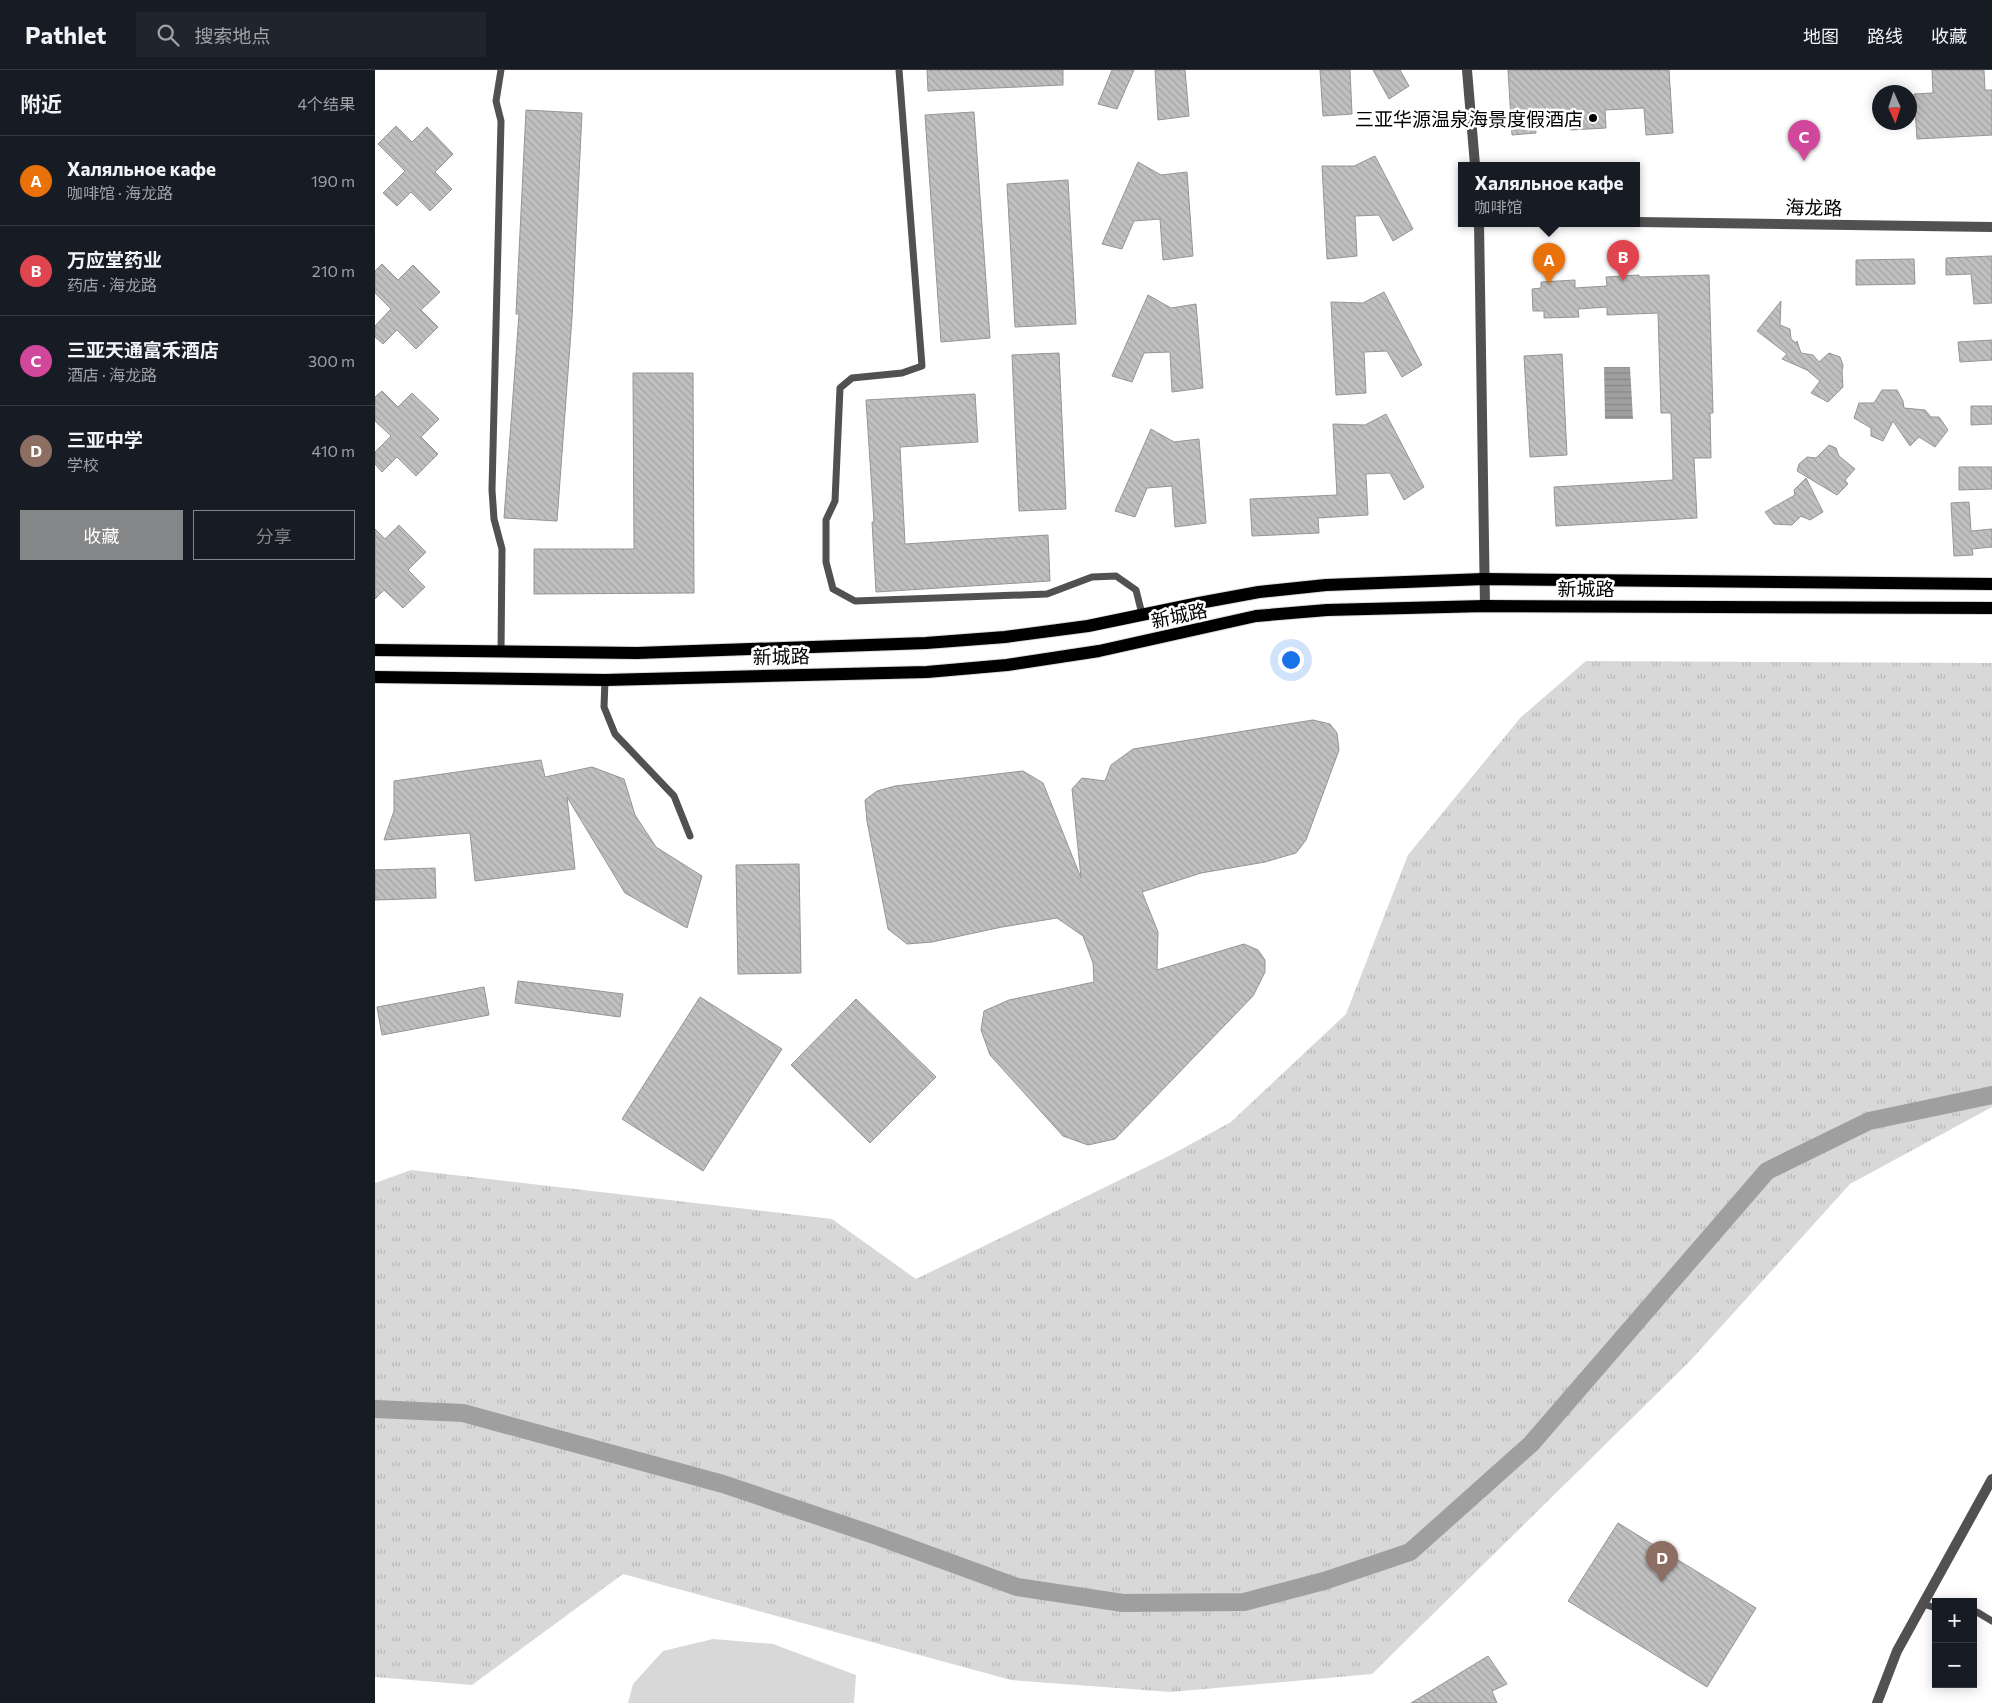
<!DOCTYPE html>
<html lang="zh">
<head>
<meta charset="utf-8">
<style>
  body { margin:0; font-family:Commissioner,"Noto Sans SC",sans-serif; background:#20242c; color:#f1f3f6 }
  .controls { position:absolute; right:15px; bottom:15px; display:grid; overflow:hidden; border-radius:0px; box-shadow:0 2px 12px #0003 }
  .controls button { width:45px; height:45px; display:grid; place-items:center; padding:0; border:0; border-bottom:1px solid #363941; background:#171b24; color:#f1f3f6; font:25px sans-serif }
  .compass { position:absolute; left:1497px; top:15px; width:45px; height:45px; border-radius:50%; background:#171b24; box-shadow:0 2px 12px #0003; rotate:177deg }
  .you { position:absolute; left:915px; top:589px; width:18px; height:18px; margin:-12px; border:4px solid #fff; border-radius:50%; background:#1a73e8; box-shadow:0 0 0 8px #1a73e833 }
  .badge { display:grid; place-items:center; width:32px; height:32px; border-radius:50%; background:#858687; color:#fff; font-size:16px; font-weight:700 }
  .pin { position:absolute; translate:-50% -41px; filter:drop-shadow(0 1px 2px #0008) }
  .pin::after { content:''; position:absolute; top:26px; width:18px; height:15px; background:inherit; clip-path:polygon(0 0,100% 0,50% 100%) }
  .popup { position:absolute; left:1083px; top:92px; width:182px; height:65px; box-sizing:border-box; display:grid; place-content:center; border-radius:0px; background:#171b24; filter:drop-shadow(0 1px 4px #0005); font-size:16px; white-space:nowrap; color:#9ea1a6 }
  .popup b { font-size:19px; color:#f1f3f6 }
  .popup::after { content:''; position:absolute; left:50%; top:100%; margin-left:-10px; border:10px solid transparent; border-top-color:#171b24 }
  .list { margin:0; padding:0; list-style:none }
  h2 { display:flex; justify-content:space-between; align-items:center; height:65px; margin:0; padding:0 20px; font-size:21px }
  h2 small { font-size:16px; font-weight:400; color:#9ea1a6 }
  .list li { display:grid; grid-template-columns:32px 1fr auto; gap:15px; align-items:center; box-sizing:border-box; height:90px; padding:0 20px; border-top:1px solid #363941 }
  .list b { display:block; font-size:19px; white-space:nowrap }
  .list p { margin:0; font-size:16px; white-space:nowrap; color:#9ea1a6 }
  .list em { font-size:16px; font-style:normal; color:#9ea1a6 }
  .actions { display:flex; gap:10px; padding:15px 20px }
  .actions a { flex:1; padding:11px 0; border:1px solid #858687; border-radius:0px; text-align:center; font-size:18px; color:#858687 }
  .actions .main { background:#858687; color:#fff }
  .icon { flex:none; width:28px; height:28px; fill:none; stroke:currentColor; stroke-width:2; stroke-linecap:round; stroke-linejoin:round }
  .map { position:relative; flex:none; width:1617px; height:1633px; overflow:hidden }
  header { display:flex; align-items:center; gap:30px; box-sizing:border-box; height:70px; padding:0 25px; background:#171b24; border-bottom:1px solid #363941 }
  header strong { font-size:24px }
  nav { display:flex; gap:28px; margin-inline-start:auto; font-size:18px }
  .search { width:350px; height:45px; background:#20242c; display:flex; align-items:center; gap:12px; box-sizing:border-box; padding:0 18px; border-radius:0px; color:#9ea1a6; font-size:19px }
  main { display:flex }
  aside { flex:1; background:#171b24 }
  .map>svg:first-child { display:block }
  .grass { fill:url(#grass-tufts) }
  .pitch { fill:#d8d8d8 }
  .water { fill:url(#water-rules) }
  .lines { fill:none; stroke-linecap:round; stroke-linejoin:round }
  .canal { stroke:#9f9f9f; stroke-width:18 }
  .building { fill:url(#building-back-hatch); stroke:#959595 }
  .primary-casing { stroke:#dbdbdb; stroke-width:14 }
  .lane { stroke:#515151; stroke-width:7 }
  .street { stroke:#515151; stroke-width:10 }
  .primary { stroke:#000; stroke-width:12 }
  .poi-dot { fill:#000; stroke:#fff; stroke-width:2 }
  .labels { text-anchor:middle; dominant-baseline:central; stroke-width:5; stroke-linejoin:round; paint-order:stroke }
  .poi-label { font-size:19px; fill:#000; stroke:#fff; text-anchor:end }
  .street-label { font-size:19px; fill:#000; stroke:#fff }
</style>
</head>
<body>
<header>
<strong>Pathlet</strong>
<div class="search"><svg class="icon" aria-label="search" viewBox="0 0 24 24"><circle cx="10" cy="10" r="6"/><path d="M15 15l6 6"/></svg>搜索地点</div>
<nav><a>地图</a><a>路线</a><a>收藏</a></nav>
</header>
<main>
<aside>
<h2>附近<small>4个结果</small></h2>
<ul class="list">
<li><span class="badge" style="background:#e8710a">A</span><div><b>Халяльное кафе</b><p>咖啡馆 · 海龙路</p></div><em>190 m</em></li>
<li><span class="badge" style="background:#e0444e">B</span><div><b>万应堂药业</b><p>药店 · 海龙路</p></div><em>210 m</em></li>
<li><span class="badge" style="background:#d1479c">C</span><div><b>三亚天通富禾酒店</b><p>酒店 · 海龙路</p></div><em>300 m</em></li>
<li><span class="badge" style="background:#8d6e63">D</span><div><b>三亚中学</b><p>学校</p></div><em>410 m</em></li>
</ul>
<div class="actions"><a class="main">收藏</a><a>分享</a></div>
</aside>
<div class="map">
<svg width="1617" height="1633" viewBox="0 0 1617 1633">
  <defs>
    <pattern id="grass-tufts" width="24" height="20" patternUnits="userSpaceOnUse" patternTransform="scale(1.25)"><rect width="24" height="20" fill="#d8d8d8"/><path d="M3 7l-1-3M5 7V3M7 7l1-3M15 17l-1-3M17 17v-4M19 17l1-3" fill="none" stroke="#b8b8b8"/></pattern>
    <pattern id="water-rules" width="6" height="5" patternUnits="userSpaceOnUse" patternTransform="scale(1.25)"><rect width="6" height="5" fill="#9f9f9f"/><path d="M0 2.5h6" fill="none" stroke="#878787"/></pattern>
    <pattern id="building-back-hatch" width="6" height="6" patternUnits="userSpaceOnUse" patternTransform="scale(1.25)"><rect width="6" height="6" fill="#c0c0c0"/><path d="M-1 5l2 2M0 0l6 6M5-1l2 2" fill="none" stroke="#a3a3a3"/></pattern>
  </defs>
  <rect width="100%" height="100%" fill="#fff"/>
  <polygon class="grass" points="1211,591 1617,593 1617,1037 1475,1114 1315,1291 997,1604 796,1622 636,1610 248,1504 97,1615 0,1607 0,1113 36,1100 457,1149 541,1209 794,1086 856,1052 971,944 1033,785 1146,647"/>
  <polygon class="pitch" points="338,1569 398,1574 481,1605 479,1633 253,1633 258,1614 288,1581"/>
  <polygon class="water" points="1229,297 1255,297 1258,349 1230,349"/>
  <g class="lines">
    <polyline class="canal" points="0,1339 88,1343 348,1414 502,1466 642,1517 748,1533 869,1532 949,1511 1035,1482 1156,1374 1392,1101 1494,1051 1617,1025"/>
  </g>
  <g class="building">
    <polygon points="552,0 688,0 688,15 553,21"/>
    <polygon points="737,0 759,0 742,39 723,34"/>
    <polygon points="780,0 810,0 814,46 783,50"/>
    <polygon points="945,0 975,0 977,44 948,46"/>
    <polygon points="998,0 1025,0 1034,16 1014,29"/>
    <polygon points="1133,0 1294,0 1298,63 1271,65 1269,38 1230,40 1231,58 1195,60 1194,42 1160,45 1161,63 1137,65"/>
    <polygon points="1557,0 1609,0 1610,20 1617,20 1617,65 1542,69 1539,24 1558,23"/>
    <polygon points="151,40 207,43 197,248 182,451 129,448 144,244 141,244"/>
    <polygon points="599,42 615,268 566,272 550,45"/>
    <polygon points="21,56 37,72 52,57 78,84 60,102 77,119 55,141 36,122 22,136 8,123 30,101 3,74"/>
    <polygon points="1000,86 1038,159 1018,171 1004,145 980,146 982,186 952,189 947,96 979,96"/>
    <polygon points="763,92 786,105 812,102 818,186 788,190 785,149 759,151 747,179 727,174"/>
    <polygon points="693,110 701,254 640,257 632,114"/>
    <polygon points="1617,186 1617,233 1599,234 1596,204 1571,205 1571,188"/>
    <polygon points="1539,189 1540,214 1481,215 1481,190"/>
    <polygon points="7,194 23,210 38,195 65,222 46,240 63,257 41,279 22,260 8,274 0,267 0,256 16,239 0,223 0,201"/>
    <polygon points="1264,205 1264,207 1334,205 1338,343 1335,343 1336,388 1319,388 1322,448 1181,456 1179,417 1298,410 1296,343 1286,343 1283,243 1232,245 1232,237 1203,239 1204,247 1169,248 1169,241 1158,241 1157,219 1166,218 1166,212 1200,210 1200,218 1232,216 1231,207"/>
    <polygon points="1009,222 1047,295 1027,307 1012,281 989,282 991,323 961,325 956,232 988,233"/>
    <polygon points="773,225 796,238 821,234 828,318 797,322 795,282 769,283 757,312 737,306"/>
    <polygon points="1406,231 1405,255 1415,259 1416,269 1421,273 1422,271 1426,283 1438,285 1444,292 1454,283 1465,287 1468,295 1467,302 1468,317 1453,332 1436,323 1445,311 1432,300 1407,289 1412,284 1382,261"/>
    <polygon points="1617,270 1617,290 1585,292 1583,272"/>
    <polygon points="684,283 691,439 644,441 637,285"/>
    <polygon points="1187,284 1192,385 1155,387 1149,286"/>
    <polygon points="258,303 318,303 319,523 159,524 159,479 259,479"/>
    <polygon points="1507,320 1522,320 1528,331 1529,338 1550,340 1556,347 1564,347 1573,360 1560,377 1544,367 1535,376 1518,351 1508,371 1496,366 1496,358 1479,348 1484,333 1499,333"/>
    <polygon points="7,321 23,337 37,323 64,349 46,367 63,384 41,406 22,387 7,402 0,394 0,382 16,366 0,351 0,327"/>
    <polygon points="600,324 603,372 525,377 530,474 673,465 675,511 501,522 497,452 499,452 491,330"/>
    <polygon points="1596,336 1617,336 1617,354 1596,355"/>
    <polygon points="1011,344 1049,417 1029,430 1015,403 991,404 993,445 943,448 944,463 877,466 875,429 962,425 958,354 990,355"/>
    <polygon points="776,359 799,372 824,369 831,453 800,457 797,416 772,418 760,447 740,441"/>
    <polygon points="1454,375 1461,378 1464,386 1480,399 1470,410 1473,414 1462,425 1422,401 1424,394 1432,387 1441,388"/>
    <polygon points="1584,397 1617,397 1617,419 1584,420"/>
    <polygon points="1431,408 1448,442 1435,450 1426,446 1417,455 1399,454 1390,442 1420,425 1419,420"/>
    <polygon points="1594,432 1596,461 1617,459 1617,477 1597,479 1598,485 1579,486 1576,433"/>
    <polygon points="24,455 51,482 33,500 50,517 28,538 9,520 0,529 0,459 10,469"/>
    <polygon points="938,650 955,654 962,663 964,680 931,770 921,783 890,792 826,803 767,822 783,862 782,900 869,874 883,880 890,890 890,902 878,926 740,1069 713,1075 688,1066 615,985 606,960 609,941 634,930 719,912 718,893 708,866 682,848 627,857 557,872 532,874 513,859 492,751 490,730 502,721 520,716 648,701 668,713 706,808 697,719 707,708 730,711 736,695 758,679"/>
    <polygon points="166,690 170,707 217,697 249,709 260,745 281,777 327,806 312,858 250,823 192,727 200,799 100,811 95,763 9,770 19,741 19,711"/>
    <polygon points="424,794 426,903 363,904 361,795"/>
    <polygon points="60,798 61,828 0,830 0,800"/>
    <polygon points="143,911 248,924 245,947 140,933"/>
    <polygon points="109,917 114,945 7,965 2,937"/>
    <polygon points="325,927 407,979 328,1101 247,1049"/>
    <polygon points="481,929 561,1007 495,1073 416,995"/>
    <polygon points="1243,1453 1381,1538 1332,1617 1193,1531"/>
    <polygon points="1113,1586 1132,1614 1117,1621 1122,1633 1036,1633"/>
  </g>
  <g class="lines">
    <g class="primary-casing">
      <g id="primary">
        <polyline points="0,580 262,583 551,573 630,567 713,556 824,533 884,522 951,515 1109,509 1617,514"/>
        <polyline points="0,607 230,610 552,602 632,595 724,581 881,546 952,540 1110,536 1617,538"/>
      </g>
    </g>
    <g class="lane">
      <polyline points="126,0 121,31 126,51 117,420 119,449 127,479 126,582"/>
      <polyline points="524,0 547,296 527,303 477,308 465,318 460,431 451,450 451,492 458,519 480,531 672,524 717,507 741,506 761,520 767,544"/>
      <polyline points="230,610 229,637 240,664 299,726 315,766"/>
      <polyline points="1548,1534 1561,1538"/>
      <polyline points="1598,1542 1602,1542 1617,1551"/>
    </g>
    <g class="street">
      <polyline points="1092,0 1100,95"/>
      <polyline points="1262,152 1617,157"/>
      <polyline points="1104,153 1110,536"/>
      <polyline points="1502,1633 1522,1581 1617,1409"/>
    </g>
    <use href="#primary" class="primary"/>
  </g>
  <circle class="poi-dot" cx="1218" cy="48" r="5"/>
  <g class="labels">
    <g class="poi-label">
      <text x="1208" y="48">三亚华源温泉海景度假酒店</text>
    </g>
    <g class="street-label">
      <text transform="translate(1439 137) rotate(1)">海龙路</text>
      <text x="1211" y="518">新城路</text>
      <text transform="translate(804 545) rotate(-12)">新城路</text>
      <text transform="translate(406 586) rotate(-1)">新城路</text>
    </g>
  </g>
</svg>
<div class="controls">
<button>+</button>
<button>−</button>
</div>
<svg class="compass" viewBox="-18 -18 36 36"><path d="M0-13l5 13h-10z" fill="#e53935"/><path d="M0 13l5-13h-10z" fill="#9ea1a6"/></svg>
<div class="you"></div>
<div class="pin badge" style="left:1174px;top:214px;background:#e8710a">A</div>
<div class="popup"><b>Халяльное кафе</b>咖啡馆</div>
<div class="pin badge" style="left:1248px;top:211px;background:#e0444e">B</div>
<div class="pin badge" style="left:1429px;top:91px;background:#d1479c">C</div>
<div class="pin badge" style="left:1287px;top:1512px;background:#8d6e63">D</div>
</div>
</main>
</body>
</html>
